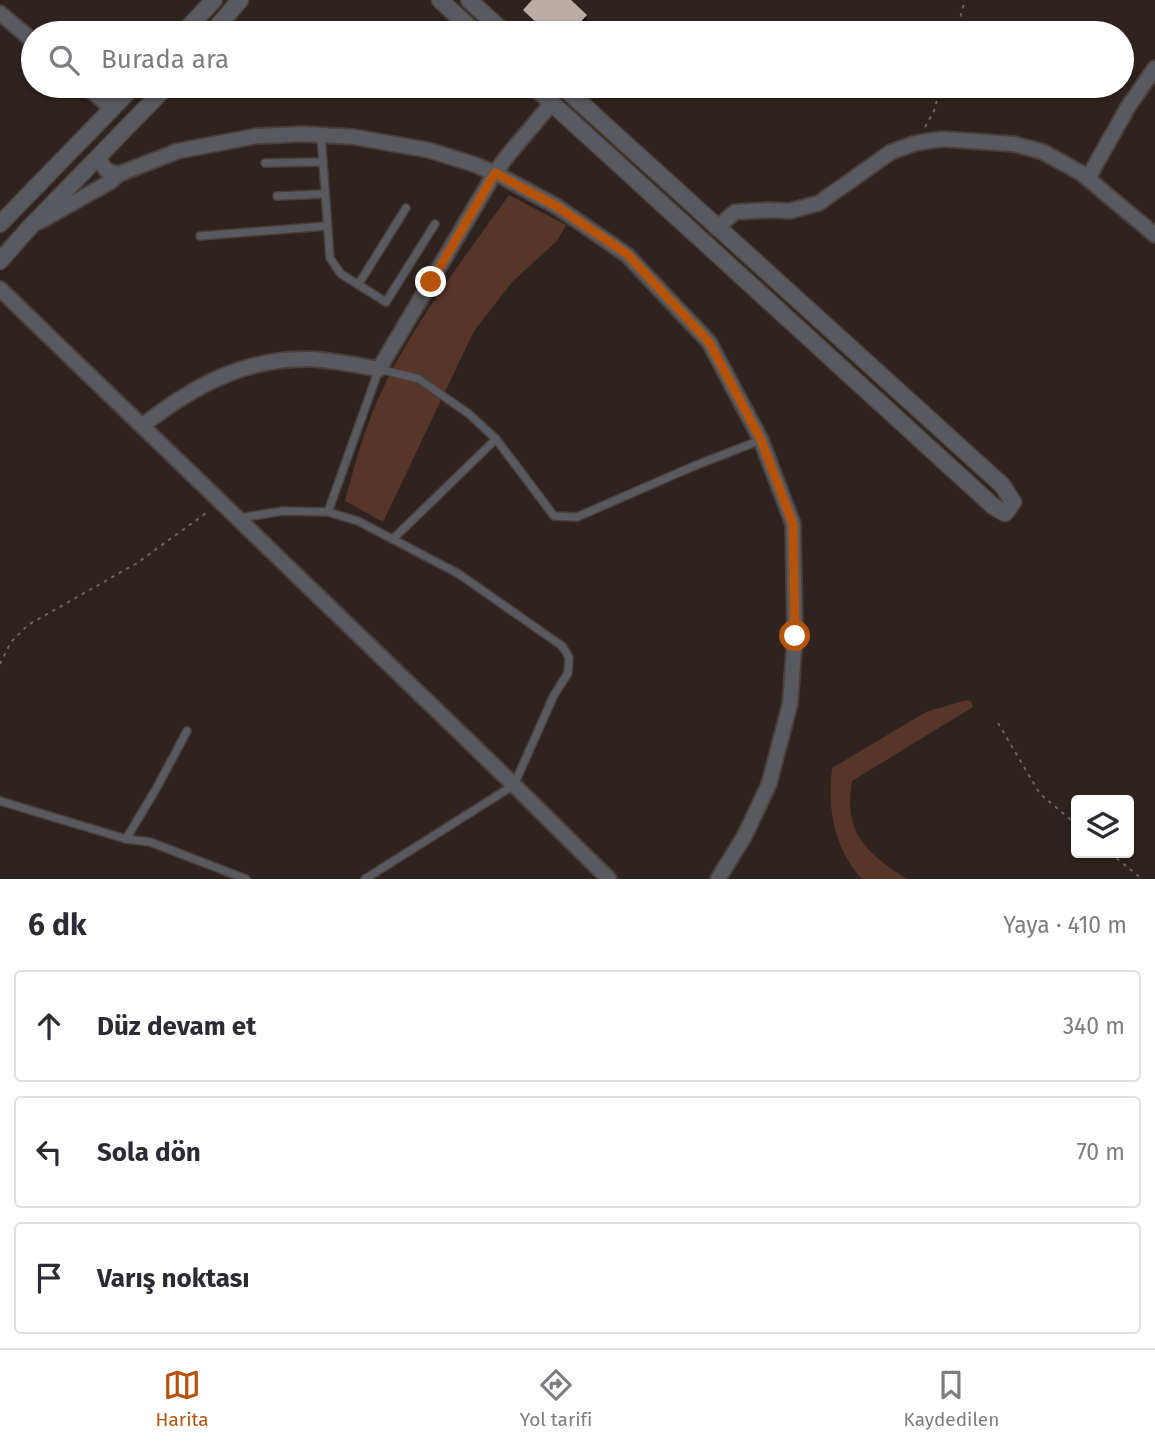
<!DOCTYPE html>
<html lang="tr">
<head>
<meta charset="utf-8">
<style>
  body { margin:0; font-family:"Fira Sans",sans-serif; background:#f2f2f3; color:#2b2b33 }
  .controls { position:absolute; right:21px; bottom:21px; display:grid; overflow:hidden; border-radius:7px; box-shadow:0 2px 5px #0004 }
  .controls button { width:63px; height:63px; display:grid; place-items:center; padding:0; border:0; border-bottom:2px solid #e1e1e2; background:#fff; color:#2b2b33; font:35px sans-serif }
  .stop { position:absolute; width:21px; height:21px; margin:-16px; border:5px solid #b45309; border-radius:50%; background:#fff }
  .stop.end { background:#b45309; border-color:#fff; box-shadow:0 2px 7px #0008 }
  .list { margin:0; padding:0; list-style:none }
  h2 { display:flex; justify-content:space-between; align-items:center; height:91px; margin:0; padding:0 28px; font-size:30px }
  h2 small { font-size:23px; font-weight:400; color:#7c7c81 }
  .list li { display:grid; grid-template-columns:46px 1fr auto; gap:21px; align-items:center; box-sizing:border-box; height:112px; margin:0 14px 14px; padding:0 14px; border:2px solid #e1e1e2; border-radius:7px }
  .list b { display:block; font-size:26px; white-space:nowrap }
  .list em { font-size:23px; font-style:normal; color:#7c7c81 }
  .icon { flex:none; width:38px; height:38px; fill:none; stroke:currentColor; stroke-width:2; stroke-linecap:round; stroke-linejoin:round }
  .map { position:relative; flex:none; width:1155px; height:879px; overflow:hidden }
  .search { position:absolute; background:#fff; box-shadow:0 2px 5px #0004; left:21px; right:21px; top:21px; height:77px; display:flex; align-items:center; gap:18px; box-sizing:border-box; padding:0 24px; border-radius:38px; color:#7c7c81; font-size:26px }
  .sheet { height:469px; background:#fff }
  nav { display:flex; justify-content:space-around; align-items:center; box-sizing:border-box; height:98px; border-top:2px solid #e1e1e2; background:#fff; font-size:19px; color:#7c7c81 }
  nav a { display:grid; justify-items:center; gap:4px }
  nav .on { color:#b45309 }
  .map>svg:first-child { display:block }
  .green { fill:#573629 }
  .shadow { fill:#0007 }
  .building { fill:#bcaca7 }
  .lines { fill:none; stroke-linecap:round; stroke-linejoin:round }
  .service-casing { stroke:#4a403b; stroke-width:10 }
  .minor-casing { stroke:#4a403b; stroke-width:18 }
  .tertiary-casing { stroke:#4a403b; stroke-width:19 }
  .path { stroke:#6e6460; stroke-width:2; stroke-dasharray:3.5 5; stroke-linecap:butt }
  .service { stroke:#595a5f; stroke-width:7 }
  .minor { stroke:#595a5f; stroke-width:14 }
  .tertiary { stroke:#595a5f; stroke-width:16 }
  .route { stroke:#b45309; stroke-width:9 }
</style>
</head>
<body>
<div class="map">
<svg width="1155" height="879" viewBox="0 0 1155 879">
  <rect width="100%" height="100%" fill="#2e231e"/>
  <g class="green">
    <path d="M509,195L566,225L557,241L513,281L474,331L383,522L345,501C354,467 364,431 378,399C409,329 464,258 509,195Z"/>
    <path d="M966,700L971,701L973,707L852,781C843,833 867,854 907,879H862C834,848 827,808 832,768L926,712Z"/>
  </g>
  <polygon class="shadow" points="534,0 568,0 586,17 595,33 540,33 525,10"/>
  <polygon class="building" points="532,0 571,0 587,15 570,33 547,33 523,10"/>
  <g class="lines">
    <g class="service-casing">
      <g id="service">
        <polyline points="321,135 330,258 341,274 386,302 435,224"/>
        <polyline points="265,163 323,162"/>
        <polyline points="277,196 325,194"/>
        <polyline points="200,236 327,226"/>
        <polyline points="358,285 406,208"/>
        <polyline points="328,512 379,369 419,379 469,414 496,439 554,516 577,517 694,466 761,440"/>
        <polyline points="239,518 283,511 328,512 358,521 459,574 562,646 569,657 568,673 554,695 514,785 365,879"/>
        <polyline points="393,539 496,439"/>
        <polyline points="0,801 126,839 150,842 246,879"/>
        <polyline points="126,839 156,789 187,731"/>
      </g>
    </g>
    <g class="minor-casing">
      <g id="minor">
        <polyline points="0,13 33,41"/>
        <polyline points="85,86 112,108"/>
        <polyline points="97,158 107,171 119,174"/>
        <polyline points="1088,178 1128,107 1155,68"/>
        <polyline points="39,222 110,182 119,174 178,151 257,136 304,134 354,137 428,150 473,164 495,173 556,206 627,255 709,342 761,440 793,524 795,636 790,704 769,784 745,835 718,879"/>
        <polyline points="717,228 735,212 768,210 790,211 819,203 891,152 916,143 942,139 1014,144 1043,152 1081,173 1155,235"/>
        <polyline points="0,289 514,785 609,879"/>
        <path d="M142,426C192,387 243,358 309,359C332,360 356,365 379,369L495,173L508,155L552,103"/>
      </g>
    </g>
    <g class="tertiary-casing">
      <g id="tertiary">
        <polyline points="440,0 476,33"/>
        <polyline points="469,0 505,33"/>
        <polyline points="183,33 214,0"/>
        <polyline points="212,33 240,0"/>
        <polyline points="533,86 993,506 1005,513 1013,502 1002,485 562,86"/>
        <polyline points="0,224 134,86"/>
        <polyline points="0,261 29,228 167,86"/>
      </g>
    </g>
    <g class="path">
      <polyline points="956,33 965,0"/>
      <polyline points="925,127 934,111 941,86"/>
      <polyline points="0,664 11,642 28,625 137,563 209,511"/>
      <polyline points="998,723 1040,794 1076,824"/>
      <polyline points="1110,853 1142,879"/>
    </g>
    <use href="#service" class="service"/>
    <use href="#minor" class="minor"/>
    <use href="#tertiary" class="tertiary"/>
  </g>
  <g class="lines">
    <polyline class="route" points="431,282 495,173 556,206 627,254 709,342 761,440 793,524 795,636"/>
  </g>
</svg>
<div class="controls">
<button><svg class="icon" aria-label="layers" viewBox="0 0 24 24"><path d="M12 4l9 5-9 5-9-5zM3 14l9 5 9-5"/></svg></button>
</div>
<div class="stop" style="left:795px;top:636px"></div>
<div class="stop end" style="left:431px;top:282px"></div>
<div class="search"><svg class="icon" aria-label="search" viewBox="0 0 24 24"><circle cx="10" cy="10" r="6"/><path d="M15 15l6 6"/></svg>Burada ara</div>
</div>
<section class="sheet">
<h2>6 dk<small>Yaya · 410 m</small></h2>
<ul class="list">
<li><svg class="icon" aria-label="ahead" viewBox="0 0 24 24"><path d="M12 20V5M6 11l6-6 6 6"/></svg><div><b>Düz devam et</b></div><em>340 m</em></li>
<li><svg class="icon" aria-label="left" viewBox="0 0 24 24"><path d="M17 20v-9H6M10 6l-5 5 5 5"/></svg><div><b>Sola dön</b></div><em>70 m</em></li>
<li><svg class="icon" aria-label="arrive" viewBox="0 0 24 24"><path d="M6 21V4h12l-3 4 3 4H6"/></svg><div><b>Varış noktası</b></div></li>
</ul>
</section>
<nav>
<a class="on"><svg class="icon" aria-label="map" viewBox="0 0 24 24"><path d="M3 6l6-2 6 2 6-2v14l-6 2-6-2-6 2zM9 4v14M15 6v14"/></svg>Harita</a>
<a><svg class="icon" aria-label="directions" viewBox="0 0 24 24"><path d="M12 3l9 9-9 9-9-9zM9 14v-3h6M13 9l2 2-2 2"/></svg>Yol tarifi</a>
<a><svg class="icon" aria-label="saved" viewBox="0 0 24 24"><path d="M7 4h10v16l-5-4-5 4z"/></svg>Kaydedilen</a>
</nav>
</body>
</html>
